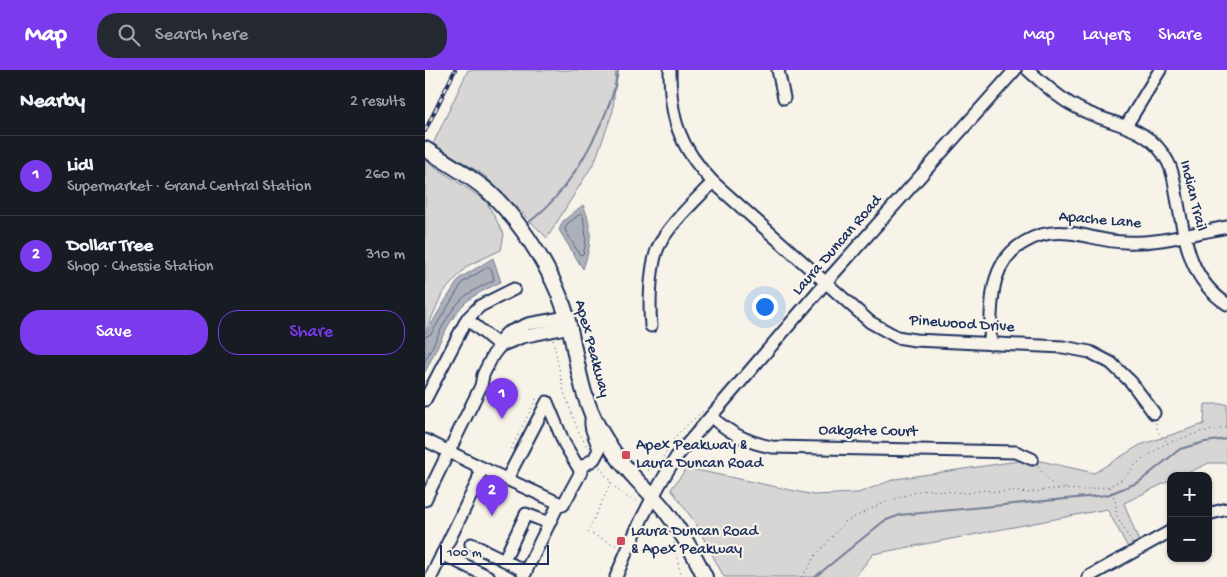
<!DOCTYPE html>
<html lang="en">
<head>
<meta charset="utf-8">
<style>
  body { margin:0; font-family:"Gochi Hand",sans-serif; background:#242831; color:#f1f3f6 }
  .controls { position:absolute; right:15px; bottom:15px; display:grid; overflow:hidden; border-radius:10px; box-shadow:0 1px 4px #0004 }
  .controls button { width:45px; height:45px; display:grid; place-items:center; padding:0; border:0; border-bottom:1px solid #363941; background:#171b24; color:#f1f3f6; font:25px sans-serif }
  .scale { position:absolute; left:15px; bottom:12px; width:109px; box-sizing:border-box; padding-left:5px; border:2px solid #1b2f5e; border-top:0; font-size:14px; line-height:18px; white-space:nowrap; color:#1b2f5e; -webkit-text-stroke:4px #f7f3e8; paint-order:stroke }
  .you { position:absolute; left:339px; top:236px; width:18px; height:18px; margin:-12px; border:4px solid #fff; border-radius:50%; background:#1a73e8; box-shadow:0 0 0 8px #1a73e833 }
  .badge { display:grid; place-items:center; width:32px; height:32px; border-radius:50%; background:#7c3aed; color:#fff; font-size:16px; font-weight:700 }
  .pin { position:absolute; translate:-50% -41px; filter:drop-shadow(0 1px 2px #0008) }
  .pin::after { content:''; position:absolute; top:26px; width:18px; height:15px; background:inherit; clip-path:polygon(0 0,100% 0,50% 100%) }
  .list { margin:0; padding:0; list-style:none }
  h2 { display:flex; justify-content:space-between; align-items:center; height:65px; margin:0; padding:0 20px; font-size:21px }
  h2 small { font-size:16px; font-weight:400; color:#9ea1a6 }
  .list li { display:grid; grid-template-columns:32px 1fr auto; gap:15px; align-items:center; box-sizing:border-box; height:80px; padding:0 20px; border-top:1px solid #363941 }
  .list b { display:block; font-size:19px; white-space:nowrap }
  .list p { margin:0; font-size:16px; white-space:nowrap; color:#9ea1a6 }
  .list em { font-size:16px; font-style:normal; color:#9ea1a6 }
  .actions { display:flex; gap:10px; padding:15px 20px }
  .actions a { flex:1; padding:11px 0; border:1px solid #7c3aed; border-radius:20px; text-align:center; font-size:18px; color:#7c3aed }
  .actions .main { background:#7c3aed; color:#fff }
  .icon { flex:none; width:28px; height:28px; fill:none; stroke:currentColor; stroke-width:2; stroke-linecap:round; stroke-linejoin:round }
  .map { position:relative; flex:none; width:802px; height:507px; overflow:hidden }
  header { display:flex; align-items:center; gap:30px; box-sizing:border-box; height:70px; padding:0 25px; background:#7c3aed; color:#fff }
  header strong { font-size:24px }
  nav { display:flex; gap:28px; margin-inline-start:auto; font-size:18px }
  .search { width:350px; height:45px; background:#242831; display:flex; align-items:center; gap:12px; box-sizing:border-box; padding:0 18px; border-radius:20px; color:#9ea1a6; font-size:19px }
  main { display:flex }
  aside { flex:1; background:#171b24 }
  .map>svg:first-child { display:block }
  .green { fill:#d7d6d4; stroke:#798299 }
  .water { fill:#acb0b9; stroke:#727c95 }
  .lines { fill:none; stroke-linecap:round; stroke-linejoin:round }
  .shore { stroke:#556382; stroke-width:1 }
  .stream { stroke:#727c95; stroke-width:2 }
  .minor-casing { stroke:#1b2f5e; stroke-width:15 }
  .major-casing { stroke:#1b2f5e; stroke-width:18 }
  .path { stroke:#1b2f5e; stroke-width:1; stroke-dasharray:1 4; stroke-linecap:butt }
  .minor { stroke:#f7f3e8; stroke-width:11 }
  .major { stroke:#f7f3e8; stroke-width:14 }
  .rail-casing { stroke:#1b2f5e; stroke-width:4 }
  .rail { stroke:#f7f3e8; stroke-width:2; stroke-dasharray:5.5; stroke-linecap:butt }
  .poi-dot { fill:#d1495b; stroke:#f7f3e8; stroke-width:2 }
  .labels { text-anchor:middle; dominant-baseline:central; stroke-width:4.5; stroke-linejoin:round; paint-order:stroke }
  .street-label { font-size:16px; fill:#1b2f5e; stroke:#f7f3e8 }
  .poi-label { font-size:16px; fill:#1b2f5e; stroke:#f7f3e8; text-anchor:start }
</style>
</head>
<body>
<header>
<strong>Map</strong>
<div class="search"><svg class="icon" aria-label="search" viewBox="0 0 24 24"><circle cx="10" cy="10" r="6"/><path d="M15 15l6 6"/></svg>Search here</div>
<nav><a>Map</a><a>Layers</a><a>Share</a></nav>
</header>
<main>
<aside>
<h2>Nearby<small>2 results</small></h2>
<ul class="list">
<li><span class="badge">1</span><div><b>Lidl</b><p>Supermarket · Grand Central Station</p></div><em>260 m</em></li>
<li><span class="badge">2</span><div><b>Dollar Tree</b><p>Shop · Chessie Station</p></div><em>310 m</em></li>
</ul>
<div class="actions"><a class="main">Save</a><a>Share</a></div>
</aside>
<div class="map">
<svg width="802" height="507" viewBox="0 0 802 507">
  <rect width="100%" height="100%" fill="#f7f3e8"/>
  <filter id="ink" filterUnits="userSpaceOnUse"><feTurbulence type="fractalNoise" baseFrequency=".02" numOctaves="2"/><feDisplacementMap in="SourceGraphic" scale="10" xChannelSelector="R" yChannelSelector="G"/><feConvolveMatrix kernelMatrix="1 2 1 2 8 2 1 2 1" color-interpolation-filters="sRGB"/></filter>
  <g filter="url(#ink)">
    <g class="green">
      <polygon points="43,0 191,0 188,41 170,91 122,168 59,105 8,74"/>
      <polygon points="0,90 61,131 79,164 76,180 42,196 17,224 0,263"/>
      <polygon points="780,334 802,334 802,393 784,393 756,406 746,406 746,410 699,433 716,477 706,483 682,439 448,484 430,507 299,507 271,454 246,419 262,398 389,425 433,423 470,409 607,389 669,403 715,375 779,354"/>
    </g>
    <g class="water">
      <path d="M158,135C169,159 166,176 158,199L134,160L138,151Z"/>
      <path d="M68,188L76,212C64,218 49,224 39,234C23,250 11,281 0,302V265L18,234L35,208Z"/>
    </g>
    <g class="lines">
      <g class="shore">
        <path d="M156,144L158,146C160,159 163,171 158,184L155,185L140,160L142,154Z"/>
        <path d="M0,267L6,264L38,212L63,197L66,198L69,210C58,216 45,221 36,230C20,246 11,271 0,291"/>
      </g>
      <g class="stream">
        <path d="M99,156C114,145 127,133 138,118C159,92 190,33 193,0"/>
        <polyline points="390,507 459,451 475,445 682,425 714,412 755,379 780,372 802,369"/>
      </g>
      <g class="minor-casing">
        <g id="minor">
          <path d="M245,0C245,48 254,77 288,112L445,252L472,267L490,270L638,277L665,282L686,293L706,312L729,343"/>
          <polyline points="353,0 359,28"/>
          <path d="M603,0C618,13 633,28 651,37C684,56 723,53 743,92C749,103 750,116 752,128C760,170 764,209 802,234"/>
          <polyline points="701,56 735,0"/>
          <polyline points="42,249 75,276"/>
          <path d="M226,256C224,236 225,199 232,180C240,158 272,129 288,112"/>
          <path d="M565,274C567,236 562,193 600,172C613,164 628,161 644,163C663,165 681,172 700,172C734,174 769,163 802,157"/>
          <polyline points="75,276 97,267 145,257"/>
          <polyline points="0,330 42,249 55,236 89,219"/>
          <path d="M286,347C307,364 321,372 347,377L591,382L607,389"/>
          <polyline points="0,370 51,395 55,403 52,413 6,507"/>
          <polyline points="51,395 138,435 156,402 139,373 122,332 82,409"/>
          <path d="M155,398L169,389L174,380C171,366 163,360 167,344"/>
          <polyline points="0,430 56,316 58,305 68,285 75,276 78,267 82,263 103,254 142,247"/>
          <polyline points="783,444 802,439"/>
          <polyline points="46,474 79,490"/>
          <polyline points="17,484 64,507"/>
          <polyline points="101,502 79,490 101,444 124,453"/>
          <polyline points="98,507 134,433"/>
          <path d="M191,507C208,465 227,424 252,386L401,212L590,0"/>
          <polyline points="663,507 746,461"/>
        </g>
      </g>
      <g class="major-casing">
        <path id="major" d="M0,79C21,92 44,105 63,121C98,153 133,209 144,255C153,293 155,325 175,360C183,374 192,388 203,400C214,414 228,425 239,439C255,459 269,484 280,507"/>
      </g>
      <g class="path">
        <polyline points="128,270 139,322 152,358 163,379"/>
        <polyline points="731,353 733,362 743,373"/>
        <polyline points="86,379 111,329 109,329"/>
        <path d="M175,397C184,410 196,429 213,431"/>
        <polyline points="613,397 626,413 643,419"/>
        <path d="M223,400C237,395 243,377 251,366C259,357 269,349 278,341"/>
        <polyline points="186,412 163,462 192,476"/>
        <polyline points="63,414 71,418 72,416"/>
        <polyline points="685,417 691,433 691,444 707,473"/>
        <polyline points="249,473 254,498 257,507"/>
        <polyline points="377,507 391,485 420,452 458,433 494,421 504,420 543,423 559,420 572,422 587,421 602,423 626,419 663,420 685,416 698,409 711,394 738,375 775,362 802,358"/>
      </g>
      <use href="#minor" class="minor"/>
      <use href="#major" class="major"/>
      <g class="rail-casing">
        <polyline id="rail" points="0,61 30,0"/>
      </g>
      <use href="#rail" class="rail"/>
    </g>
  </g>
  <g class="poi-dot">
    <rect x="196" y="380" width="10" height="10" rx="2.5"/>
    <rect x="191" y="466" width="10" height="10" rx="2.5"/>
  </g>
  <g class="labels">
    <g class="street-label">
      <text transform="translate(767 126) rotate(76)">Indian Trail</text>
      <text transform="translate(675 151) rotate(5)">Apache Lane</text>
      <text transform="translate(413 176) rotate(-49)">Laura Duncan Road</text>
      <text transform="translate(537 255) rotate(4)">Pinewood Drive</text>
      <text transform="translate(166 279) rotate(75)">Apex Peakway</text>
      <text transform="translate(443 362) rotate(1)">Oakgate Court</text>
    </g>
    <g class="poi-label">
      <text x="211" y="376">Apex Peakway &amp;<tspan x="211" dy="18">Laura Duncan Road</tspan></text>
      <text x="206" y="462">Laura Duncan Road<tspan x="206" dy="18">&amp; Apex Peakway</tspan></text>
    </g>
  </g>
</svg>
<div class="controls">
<button>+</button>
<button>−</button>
</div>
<div class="scale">100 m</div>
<div class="you"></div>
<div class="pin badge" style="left:77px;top:349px">1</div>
<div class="pin badge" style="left:67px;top:446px">2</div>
</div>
</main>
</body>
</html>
